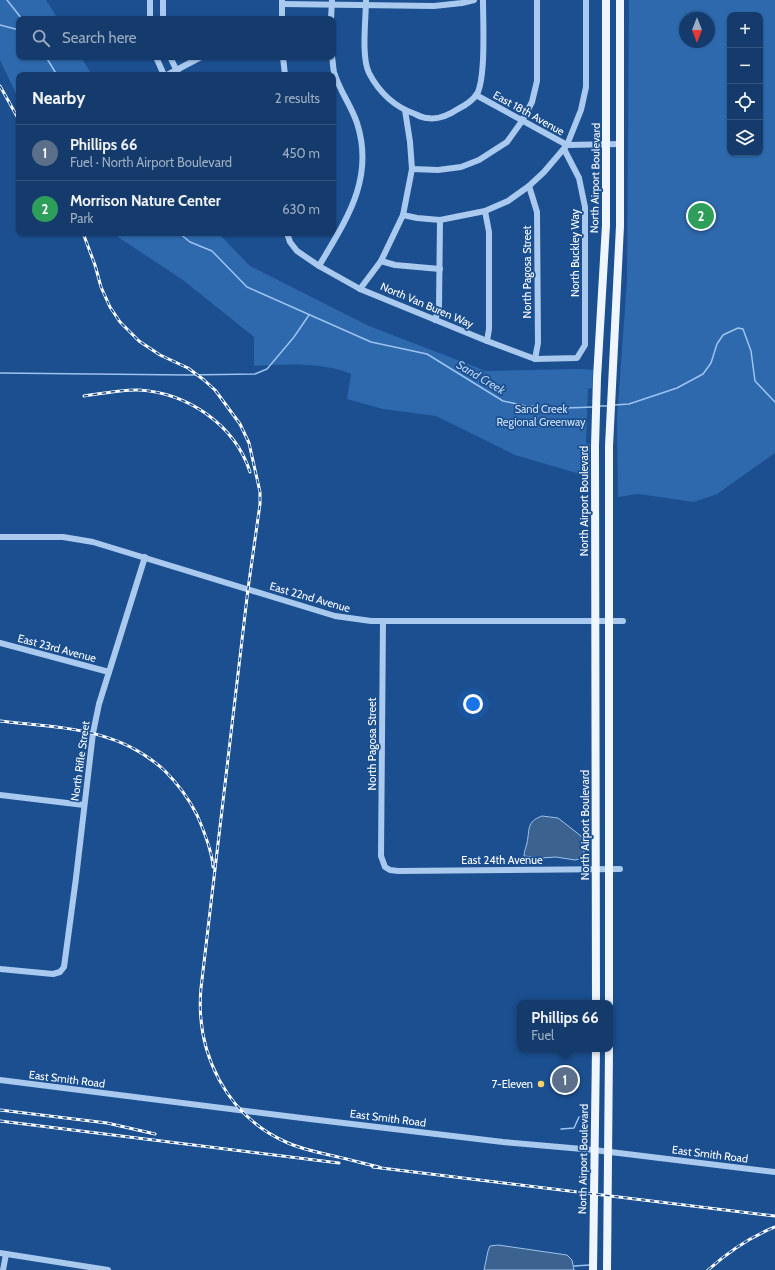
<!DOCTYPE html>
<html lang="en">
<head>
<meta charset="utf-8">
<style>
  body { margin:0; font-family:Cabin,sans-serif; background:#214673; color:#f1f3f6 }
  .controls { position:absolute; right:12px; top:12px; display:grid; overflow:hidden; border-radius:8px; box-shadow:0 1px 3px #0004 }
  .controls button { width:36px; height:36px; display:grid; place-items:center; padding:0; border:0; border-bottom:1px solid #33557e; background:#143b6b; color:#f1f3f6; font:20px sans-serif }
  .compass { position:absolute; left:679px; top:12px; width:36px; height:36px; border-radius:50%; background:#143b6b; box-shadow:0 1px 3px #0004; rotate:180deg }
  .you { position:absolute; left:473px; top:704px; width:14px; height:14px; margin:-10px; border:3px solid #fff; border-radius:50%; background:#1a73e8; box-shadow:0 0 0 6px #1a73e833 }
  .badge { display:grid; place-items:center; width:26px; height:26px; border-radius:50%; background:#d6ab8b; color:#fff; font-size:13px; font-weight:700 }
  .pin { position:absolute; translate:-50% -50%; border:2px solid #fff; box-shadow:0 1px 4px #0006 }
  .popup { position:absolute; left:517px; top:1000px; width:96px; height:52px; box-sizing:border-box; display:grid; place-content:center; border-radius:8px; background:#143b6b; filter:drop-shadow(0 1px 3px #0005); font-size:13px; white-space:nowrap; color:#9dadc1 }
  .popup b { font-size:15px; color:#f1f3f6 }
  .popup::after { content:''; position:absolute; left:50%; top:100%; margin-left:-8px; border:8px solid transparent; border-top-color:#143b6b }
  .list { margin:0; padding:0; list-style:none }
  h2 { display:flex; justify-content:space-between; align-items:center; height:52px; margin:0; padding:0 16px; font-size:17px }
  h2 small { font-size:13px; font-weight:400; color:#9dadc1 }
  .list li { display:grid; grid-template-columns:26px 1fr auto; gap:12px; align-items:center; box-sizing:border-box; height:56px; padding:0 16px; border-top:1px solid #33557e }
  .list b { display:block; font-size:15px; white-space:nowrap }
  .list p { margin:0; font-size:13px; white-space:nowrap; color:#9dadc1 }
  .list em { font-size:13px; font-style:normal; color:#9dadc1 }
  .icon { flex:none; width:22px; height:22px; fill:none; stroke:currentColor; stroke-width:2; stroke-linecap:round; stroke-linejoin:round }
  .map { position:relative; flex:none; width:775px; height:1270px; overflow:hidden }
  .search { position:absolute; background:#143b6b; box-shadow:0 1px 3px #0004; left:16px; top:16px; width:320px; height:44px; display:flex; align-items:center; gap:10px; box-sizing:border-box; padding:0 14px; border-radius:8px; color:#9dadc1; font-size:15px }
  .panel { position:absolute; background:#143b6b; box-shadow:0 1px 3px #0004; left:16px; top:72px; width:320px; height:164px; border-radius:8px }
  .map>svg:first-child { display:block }
  .green { fill:#2e69ad; fill-rule:evenodd }
  .water { fill:#3c6290; stroke:#9cc4f0 }
  .lines { fill:none; stroke-linecap:round; stroke-linejoin:round }
  .stream { stroke:#9cc4f0; stroke-width:1.5 }
  .minor { stroke:#a9c9ee; stroke-width:6 }
  .major { stroke:#f0f6ff; stroke-width:8 }
  .rail-casing { stroke:#fff; stroke-width:3 }
  .rail { stroke:#1b4f8f; stroke-width:1.5; stroke-dasharray:4.5; stroke-linecap:butt }
  .poi-dot { fill:#ffd166; stroke:#1b4f8f; stroke-width:1.5 }
  .labels { text-anchor:middle; dominant-baseline:central; stroke-width:3.5; stroke-linejoin:round; paint-order:stroke }
  .street-label { font-size:11px; fill:#fff; stroke:#1b4f8f }
  .park-label { font-size:11px; fill:#cfe3fa; stroke:#1b4f8f }
  .poi-label { font-size:11px; fill:#fff; stroke:#1b4f8f; text-anchor:end }
  .water-label { font-size:12px; font-style:italic; fill:#b5d3f5; stroke:#1b4f8f }
</style>
</head>
<body>
<div class="map">
<svg width="775" height="1270" viewBox="0 0 775 1270">
  <rect width="100%" height="100%" fill="#1b4f8f"/>
  <g class="green">
    <polygon points="0,0 46,0 58,19 19,19 19,57 81,57 92,75 19,75 19,100 0,60"/>
    <path d="M629,0H775V453L717,494L694,502L638,494L618,497L617,419L627,280ZM730,15H760V153H730ZM685,18H709V42H685Z"/>
    <path d="M112,233H218L250,266L369,326L486,371L581,369L593,370L592,388L588,389L586,442L587,444H590V477L515,455L436,416L383,409L347,399L351,374C325,362 283,364 254,366V337L183,280Z"/>
  </g>
  <g class="water">
    <path d="M542,816L558,818L581,836L584,845V858L575,860L556,857L541,858L524,856C524,851 526,848 527,843C530,829 526,822 542,816Z"/>
    <polygon points="498,1245 567,1255 572,1260 574,1270 484,1270 488,1251 490,1246"/>
  </g>
  <g class="lines">
    <g class="stream">
      <polyline points="7,0 22,19"/>
      <polyline points="0,25 19,30"/>
      <polyline points="46,57 57,75"/>
      <polyline points="179,233 190,242 212,251 247,287 371,342 427,354 503,401 526,406 567,408 593,407"/>
      <polyline points="0,373 187,375 255,374 267,369 294,337 309,315"/>
      <polyline points="614,405 629,404 677,388 703,374 711,363 717,344 723,335 738,328 743,329 751,351 755,381 775,402"/>
      <polyline points="598,406 609,406"/>
      <polyline points="561,1129 574,1128 579,1117"/>
      <polyline points="574,1266 590,1265"/>
    </g>
    <g class="minor">
      <polyline points="282,0 282,19"/>
      <path d="M366,0C366,18 361,57 369,73C379,92 395,107 415,114C419,116 423,118 427,118C438,120 449,115 458,109C464,106 473,100 477,94C486,77 483,21 483,0"/>
      <polyline points="282,4 434,6 462,3 474,0"/>
      <polyline points="150,19 150,0"/>
      <polyline points="163,19 163,0"/>
      <polyline points="331,19 332,0"/>
      <polyline points="156,57 164,75"/>
      <polyline points="170,57 179,75"/>
      <polyline points="283,57 285,75"/>
      <polyline points="167,75 201,57"/>
      <polyline points="476,95 567,145 620,144"/>
      <polyline points="412,169 438,170 461,167 479,160 507,142 522,121 532,102 537,81 537,0"/>
      <polyline points="529,186 537,212 538,343 535,359"/>
      <polyline points="485,211 489,232 489,329 487,341"/>
      <polyline points="403,215 417,218 440,220 485,211 508,201 529,186 544,172 567,145 581,110 586,87 586,0"/>
      <polyline points="287,233 290,242 297,251 319,266 360,289 487,341 535,359 577,358 585,345 585,207 579,178 564,149"/>
      <polyline points="381,261 395,265 440,269"/>
      <path d="M319,266C346,220 375,179 357,123C351,105 339,90 334,72C333,68 333,62 332,57"/>
      <polyline points="360,289 381,261 403,215 412,169 410,142 405,110"/>
      <polyline points="435,320 439,308 440,220"/>
      <polyline points="0,537 63,537 93,542 335,616 371,621 623,621"/>
      <polyline points="383,621 381,856 385,867 390,870 398,871 620,869"/>
      <polyline points="0,643 109,672"/>
      <polyline points="0,795 84,805"/>
      <polyline points="0,969 53,974 60,972 64,967 76,878 93,733 99,704 145,557"/>
      <polyline points="0,1080 310,1119 503,1142 594,1150 775,1172"/>
      <polyline points="0,1253 108,1270"/>
      <polyline points="3,1270 6,1254"/>
    </g>
    <g class="major">
      <polyline points="596,1003 595,446 597,378 606,225 606,0"/>
      <polyline points="609,1003 609,446 620,226 620,0"/>
      <polyline points="593,1270 596,1049"/>
      <polyline points="607,1270 609,1049"/>
    </g>
    <g class="rail-casing">
      <g id="rail">
        <polyline points="0,86 19,120"/>
        <path d="M83,233L95,265L101,287L110,307L120,322L139,341L160,355L188,368L204,380L215,390L240,424L249,443L260,492V504L248,589L201,988C195,1053 227,1117 288,1143C304,1150 321,1153 338,1157C352,1160 365,1164 379,1167"/>
        <path d="M84,396C100,394 124,389 139,390C188,393 235,425 250,472"/>
        <path d="M0,721C60,728 118,727 165,771C178,784 189,799 197,815C204,831 212,850 213,867"/>
        <polyline points="0,1110 107,1123 155,1134"/>
        <polyline points="0,1121 339,1163"/>
        <polyline points="373,1167 775,1216"/>
        <path d="M708,1270C728,1252 750,1237 775,1227"/>
      </g>
    </g>
    <use href="#rail" class="rail"/>
  </g>
  <circle class="poi-dot" cx="541" cy="1084" r="4"/>
  <g class="labels">
    <g class="street-label">
      <text transform="translate(529 113) rotate(29)">East 18th Avenue</text>
      <text transform="translate(595 178) rotate(-89)">North Airport Boulevard</text>
      <text transform="translate(575 253) rotate(-90)">North Buckley Way</text>
      <text transform="translate(527 272) rotate(-90)">North Pagosa Street</text>
      <text transform="translate(427 305) rotate(23)">North Van Buren Way</text>
      <text transform="translate(584 501) rotate(-90)">North Airport Boulevard</text>
      <text transform="translate(310 597) rotate(16)">East 22nd Avenue</text>
      <text transform="translate(57 648) rotate(15)">East 23rd Avenue</text>
      <text transform="translate(372 744) rotate(-90)">North Pagosa Street</text>
      <text transform="translate(80 761) rotate(-82)">North Rifle Street</text>
      <text transform="translate(585 825) rotate(-90)">North Airport Boulevard</text>
      <text x="502" y="860">East 24th Avenue</text>
      <text transform="translate(67 1079) rotate(7)">East Smith Road</text>
      <text transform="translate(388 1118) rotate(7)">East Smith Road</text>
      <text transform="translate(710 1154) rotate(7)">East Smith Road</text>
      <text transform="translate(583 1159) rotate(-89)">North Airport Boulevard</text>
    </g>
    <g class="park-label">
      <text x="541" y="409">Sand Creek<tspan x="541" dy="13">Regional Greenway</tspan></text>
    </g>
    <g class="poi-label">
      <text x="533" y="1084">7-Eleven</text>
    </g>
    <g class="water-label">
      <text transform="translate(481 377) rotate(31)">Sand Creek</text>
    </g>
  </g>
</svg>
<div class="controls">
<button>+</button>
<button>−</button>
<button><svg class="icon" aria-label="locate" viewBox="0 0 24 24"><circle cx="12" cy="12" r="6"/><path d="M12 2v4M12 18v4M2 12h4M18 12h4"/></svg></button>
<button><svg class="icon" aria-label="layers" viewBox="0 0 24 24"><path d="M12 4l9 5-9 5-9-5zM3 14l9 5 9-5"/></svg></button>
</div>
<svg class="compass" viewBox="-18 -18 36 36"><path d="M0-13l5 13h-10z" fill="#e53935"/><path d="M0 13l5-13h-10z" fill="#9dadc1"/></svg>
<div class="you"></div>
<div class="pin badge" style="left:565px;top:1080px;background:#5c6f8a">1</div>
<div class="popup"><b>Phillips 66</b>Fuel</div>
<div class="pin badge" style="left:701px;top:216px;background:#2e9e5b">2</div>
<div class="search"><svg class="icon" aria-label="search" viewBox="0 0 24 24"><circle cx="10" cy="10" r="6"/><path d="M15 15l6 6"/></svg>Search here</div>
<section class="panel">
<h2>Nearby<small>2 results</small></h2>
<ul class="list">
<li><span class="badge" style="background:#5c6f8a">1</span><div><b>Phillips 66</b><p>Fuel · North Airport Boulevard</p></div><em>450 m</em></li>
<li><span class="badge" style="background:#2e9e5b">2</span><div><b>Morrison Nature Center</b><p>Park</p></div><em>630 m</em></li>
</ul>
</section>
</div>
</body>
</html>
